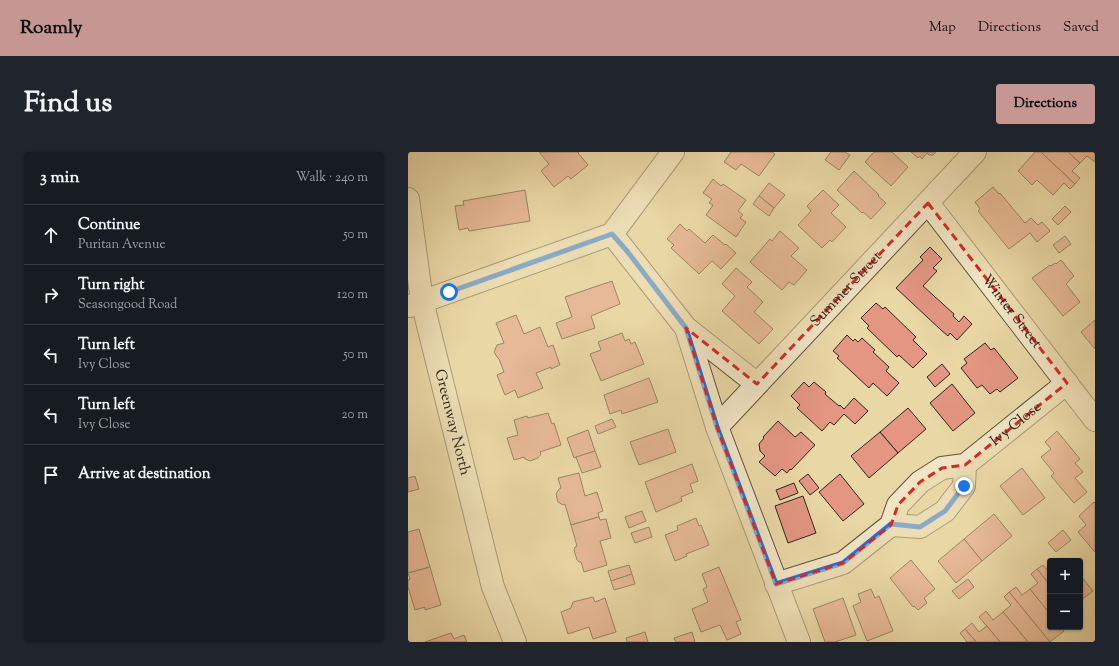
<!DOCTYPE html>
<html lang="en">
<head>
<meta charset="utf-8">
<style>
  body { margin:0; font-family:"Sorts Mill Goudy",serif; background:#20242c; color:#f1f3f6 }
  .controls { position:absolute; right:12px; bottom:12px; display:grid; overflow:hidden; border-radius:4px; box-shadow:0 1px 3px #0004 }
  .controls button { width:36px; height:36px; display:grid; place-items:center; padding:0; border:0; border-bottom:1px solid #363941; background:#171b24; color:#f1f3f6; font:20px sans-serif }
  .stop { position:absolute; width:12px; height:12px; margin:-9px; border:3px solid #1a73e8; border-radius:50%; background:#fff }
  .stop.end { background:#1a73e8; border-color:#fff; box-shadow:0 1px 4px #0008 }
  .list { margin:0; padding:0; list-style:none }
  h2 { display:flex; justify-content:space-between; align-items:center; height:52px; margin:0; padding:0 16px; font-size:17px }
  h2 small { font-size:13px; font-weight:400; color:#9ea1a6 }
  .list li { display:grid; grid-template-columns:26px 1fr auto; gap:12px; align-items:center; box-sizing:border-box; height:60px; padding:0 16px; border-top:1px solid #363941 }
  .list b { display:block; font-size:15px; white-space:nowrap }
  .list p { margin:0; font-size:13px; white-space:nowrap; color:#9ea1a6 }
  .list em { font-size:13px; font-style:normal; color:#9ea1a6 }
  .icon { flex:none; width:22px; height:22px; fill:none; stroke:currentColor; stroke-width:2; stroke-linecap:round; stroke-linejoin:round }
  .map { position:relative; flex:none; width:687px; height:490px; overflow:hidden; border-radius:4px }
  header { display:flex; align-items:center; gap:24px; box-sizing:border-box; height:56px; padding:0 20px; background:#c59692; color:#111 }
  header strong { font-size:19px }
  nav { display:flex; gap:22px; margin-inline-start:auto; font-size:14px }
  .intro { display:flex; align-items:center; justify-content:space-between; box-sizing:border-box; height:96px; padding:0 24px }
  h1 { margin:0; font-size:28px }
  .button { padding:10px 18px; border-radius:4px; background:#c59692; color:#111; font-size:14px; font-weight:700 }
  main { display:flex; gap:24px; padding:0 24px }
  aside { flex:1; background:#171b24; border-radius:4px; box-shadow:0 1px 3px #0004 }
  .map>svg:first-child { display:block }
  .building { fill:#e49683; stroke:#2f251b }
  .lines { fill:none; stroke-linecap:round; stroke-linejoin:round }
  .minor-casing { stroke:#5e523e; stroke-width:24 }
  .minor { stroke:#f1e5c5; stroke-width:22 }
  .route { stroke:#1a73e8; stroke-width:5 }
  .marked { fill:none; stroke:#d62828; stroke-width:3; stroke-dasharray:8 5; stroke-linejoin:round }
  .labels { text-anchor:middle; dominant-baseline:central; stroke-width:4; stroke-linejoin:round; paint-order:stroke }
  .street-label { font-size:15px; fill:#2f251b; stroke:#f1e5c5 }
</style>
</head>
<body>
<header>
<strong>Roamly</strong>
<nav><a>Map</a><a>Directions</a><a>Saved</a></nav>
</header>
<div class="intro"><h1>Find us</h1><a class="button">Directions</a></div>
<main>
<aside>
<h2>3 min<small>Walk · 240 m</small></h2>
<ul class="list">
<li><svg class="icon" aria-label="ahead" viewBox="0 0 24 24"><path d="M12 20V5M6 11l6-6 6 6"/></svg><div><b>Continue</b><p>Puritan Avenue</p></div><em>50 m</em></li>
<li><svg class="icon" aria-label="right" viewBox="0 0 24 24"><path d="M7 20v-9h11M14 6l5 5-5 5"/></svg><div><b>Turn right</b><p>Seasongood Road</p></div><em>120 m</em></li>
<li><svg class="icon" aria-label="left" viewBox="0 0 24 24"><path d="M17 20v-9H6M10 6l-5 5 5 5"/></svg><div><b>Turn left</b><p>Ivy Close</p></div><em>50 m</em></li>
<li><svg class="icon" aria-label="left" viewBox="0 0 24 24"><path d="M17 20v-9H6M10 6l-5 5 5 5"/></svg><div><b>Turn left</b><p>Ivy Close</p></div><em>20 m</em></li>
<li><svg class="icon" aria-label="arrive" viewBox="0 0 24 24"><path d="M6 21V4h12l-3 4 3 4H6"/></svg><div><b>Arrive at destination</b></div></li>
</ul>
</aside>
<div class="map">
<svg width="687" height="490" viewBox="0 0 687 490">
  <rect width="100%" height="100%" fill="#ead7a6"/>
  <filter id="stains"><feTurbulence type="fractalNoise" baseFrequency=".005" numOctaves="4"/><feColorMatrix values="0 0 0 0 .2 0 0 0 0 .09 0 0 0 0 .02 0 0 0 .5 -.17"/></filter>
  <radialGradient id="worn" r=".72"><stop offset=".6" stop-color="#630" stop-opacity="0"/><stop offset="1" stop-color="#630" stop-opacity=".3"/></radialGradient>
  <g class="building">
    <polygon points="131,0 171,0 170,1 180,13 163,27 160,24 146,35 133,19 141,12"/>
    <polygon points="323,0 364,0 367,2 351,24 333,12 328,18 316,10"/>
    <polygon points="423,0 437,0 442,3 431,18 417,8"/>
    <polygon points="466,0 484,0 500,15 483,34 457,10"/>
    <polygon points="503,0 528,0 525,3 521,3 519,1 514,7 512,4 510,6"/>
    <polygon points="627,0 633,0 667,32 662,37 656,31 645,43 629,28 624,33 610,19"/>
    <polygon points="633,0 660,0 672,11 664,19 672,26 667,32"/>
    <polygon points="660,0 685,0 687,1 687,10 679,4 672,11"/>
    <polygon points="446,19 471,43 470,44 478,51 463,67 455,60 454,61 429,38"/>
    <polygon points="305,27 313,34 315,32 338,48 330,59 335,63 332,66 338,70 328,85 298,63 305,53 301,51 304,47 295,41"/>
    <polygon points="361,31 377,43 366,56 351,44"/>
    <polygon points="585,35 591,42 592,41 617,71 623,66 630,73 634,70 642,79 629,90 622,81 601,97 570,59 572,57 567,50"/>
    <polygon points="117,38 122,69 61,79 60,76 51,78 47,54 56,53 55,49"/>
    <polygon points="415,38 431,53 423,61 438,75 424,90 422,88 414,96 390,73 403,59 399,54"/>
    <polygon points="351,44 366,56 361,64 345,52"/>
    <polygon points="657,54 663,60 650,73 644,67"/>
    <polygon points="272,72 279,79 281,77 297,91 305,83 317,93 318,92 328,101 313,117 304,109 291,122 263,96 266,93 259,87"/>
    <polygon points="372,79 391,96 383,104 399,118 386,133 381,130 374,138 342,110 362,87 364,89"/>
    <polygon points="657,84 663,92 651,101 645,93"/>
    <polygon points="522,95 534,107 525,116 529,119 515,134 546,162 545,164 551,170 556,164 564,172 549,188 542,181 540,184 533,178 488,136 515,108 512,105"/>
    <polygon points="653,108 666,124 658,132 672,150 655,164 624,126 642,113 643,114 647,111 648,112"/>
    <polygon points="328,116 344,130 339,135 355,150 346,160 365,177 351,192 314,159 327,144 314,132"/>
    <polygon points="204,129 212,152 183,164 187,176 154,187 148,171 164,165 157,145"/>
    <polygon points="468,151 475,157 477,155 508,185 505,188 519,202 505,216 491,203 489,205 459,176 461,174 453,166"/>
    <polygon points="108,163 116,182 132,175 140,195 145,193 152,213 143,217 143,215 128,221 135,236 110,246 107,238 97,243 89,223 96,220 91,207 89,205 86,200 89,193 96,191 88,171"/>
    <polygon points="687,168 687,197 673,180"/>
    <polygon points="214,181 217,189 221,187 223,192 227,190 236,212 193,229 182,202 193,198 190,190"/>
    <polygon points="439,183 445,189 447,187 450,190 454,186 467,198 465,200 481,215 478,219 491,231 479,244 465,231 461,236 429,206 431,204 425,199"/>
    <polygon points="577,191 583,198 586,196 610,226 592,240 589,237 582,242 574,233 569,236 553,216 559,211 556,207"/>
    <polygon points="534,212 542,222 527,235 519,225"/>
    <polygon points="241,226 250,250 214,262 213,258 202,262 196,243"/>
    <polygon points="396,230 401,235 406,230 418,240 417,242 431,254 432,253 436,257 446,246 460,259 447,272 436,262 426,273 422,270 414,279 389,256 392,253 383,244"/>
    <polygon points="544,232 567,261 545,279 522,251"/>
    <polygon points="500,256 518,277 490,301 472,280"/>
    <polygon points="140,261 144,272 146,271 153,293 132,300 133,302 130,306 122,309 117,307 116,305 106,308 99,286 110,283 106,268 119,264 120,266"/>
    <polygon points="204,267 208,275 190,282 187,274"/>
    <polygon points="370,269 387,285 393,280 407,293 383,318 382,317 379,321 374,317 367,324 351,310 357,304 352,299 351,292 356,286 355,285"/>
    <polygon points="260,277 268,300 231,313 222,290"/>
    <polygon points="180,278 187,299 166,306 159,286"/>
    <polygon points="649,279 672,307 667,311 675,320 667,326 679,340 666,351 643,324 646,321 633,305 643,297 637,290"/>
    <polygon points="472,280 490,301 461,326 443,304"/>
    <polygon points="187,299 193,315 174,321 168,305"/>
    <polygon points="284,312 290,329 282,332 285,340 273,345 274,349 248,360 237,330"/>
    <polygon points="614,316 637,346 615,363 592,334"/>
    <polygon points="171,321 177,344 189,340 195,359 190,361 191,365 163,373 157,352 155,353 150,350 148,342 151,337 153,336 150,326"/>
    <polygon points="400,322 411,336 402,343 391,329"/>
    <polygon points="432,322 456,352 435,369 411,340"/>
    <polygon points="7,324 11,337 0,340 0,326"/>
    <polygon points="386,331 390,341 372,348 368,338"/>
    <polygon points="395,344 408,381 380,391 367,354"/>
    <polygon points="686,350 687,351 687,400 670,380 678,373 671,364"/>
    <polygon points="234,359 238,369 221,376 217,365"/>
    <polygon points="586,362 604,384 574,409 556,387"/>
    <polygon points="191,365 192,368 198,367 203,386 192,389 199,413 176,420 173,410 171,410 169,408 166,398 167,395 169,394 163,373"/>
    <polygon points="288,366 291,374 293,373 301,393 278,402 279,404 267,409 257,383 270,378 269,374"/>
    <polygon points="241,375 244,385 227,391 223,381"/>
    <polygon points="11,377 22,415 0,421 0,380"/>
    <polygon points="655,378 663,388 648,400 640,391"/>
    <polygon points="556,387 574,409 548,431 530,409"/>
    <polygon points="503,408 527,437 516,446 519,451 510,458 506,454 505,455 482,426"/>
    <polygon points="221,413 224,422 203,429 200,419"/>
    <polygon points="635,413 641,420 642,419 642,433 629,417"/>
    <polygon points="22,415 33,453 17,458 17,455 7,458 0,435 0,428 2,427 0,421"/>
    <polygon points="311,415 333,468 328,470 333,482 319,488 312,473 293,480 284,457 300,450 295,437 299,435 294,422"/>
    <polygon points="629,417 642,433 642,462 622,437 630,431 623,422"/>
    <polygon points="224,422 227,432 206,438 203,429"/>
    <polygon points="672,423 685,439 672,449"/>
    <polygon points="560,427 566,435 551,447 544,439"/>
    <polygon points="608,435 614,443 622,437 642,462 642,475 653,475 656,479 642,490 601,440"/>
    <polygon points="463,437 467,446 471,444 485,479 459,489 445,454 453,450 450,442"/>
    <polygon points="601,440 642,490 620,490 595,460 603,453 596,445"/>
    <polygon points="185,445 187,450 197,446 208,480 185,487 181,475 160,482 153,460 163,456 165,450"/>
    <polygon points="435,446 448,483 427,490 417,490 405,457"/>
    <polygon points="578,459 585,468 595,460 620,490 592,490 571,465"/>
    <polygon points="564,471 571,480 579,474 592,490 568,490 557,477"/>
    <polygon points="557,477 568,490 559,490 552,481"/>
    <polygon points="237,480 240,490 219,490 218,486"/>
    <polygon points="284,480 287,490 268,490 266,486"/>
    <polygon points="43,481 46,487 56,483 59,490 17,490"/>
  </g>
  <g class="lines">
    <g class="minor-casing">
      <g id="minor">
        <path id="s1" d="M0,47L14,149L85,435L107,490"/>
        <path id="s2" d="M520,51L687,268"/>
        <polyline points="204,82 278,176 309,275 391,490"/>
        <polyline points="2,154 204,82 265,0"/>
        <polyline points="278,176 349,232"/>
        <path id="s3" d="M309,275L567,0"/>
        <polyline points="483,373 512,375 537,359 556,334 557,313"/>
        <path id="s4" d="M368,432L435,411L483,373L490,353L512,330L534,316L557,313L659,231"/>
      </g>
    </g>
    <use href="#minor" class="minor"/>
  </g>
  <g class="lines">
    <polyline class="route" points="41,140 204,82 219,99 278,176 309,275 368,432 435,411 483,372 512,375 537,359 556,334"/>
  </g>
  <path d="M0 0H687V490H0ZM520,51L659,231L557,313L534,316L512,330L490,353L483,373L435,411L368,432L309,275L278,176L349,232Z" fill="#ead7a6" fill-opacity=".55" fill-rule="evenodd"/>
  <path class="marked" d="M520,51L659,231L557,313L534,316L512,330L490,353L483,373L435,411L368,432L309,275L278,176L349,232Z"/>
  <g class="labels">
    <g class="street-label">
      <text stroke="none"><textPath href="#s3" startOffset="189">Summer Street</textPath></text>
      <text stroke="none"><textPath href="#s2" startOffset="137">Winter Street</textPath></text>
      <text stroke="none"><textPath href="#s1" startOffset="228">Greenway North</textPath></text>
      <text stroke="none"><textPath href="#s4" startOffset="299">Ivy Close</textPath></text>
    </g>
  </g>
  <rect width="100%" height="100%" filter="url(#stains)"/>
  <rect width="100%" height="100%" fill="url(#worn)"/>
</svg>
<div class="controls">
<button>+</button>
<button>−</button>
</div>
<div class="stop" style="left:41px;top:140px"></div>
<div class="stop end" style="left:556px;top:334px"></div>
</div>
</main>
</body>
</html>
